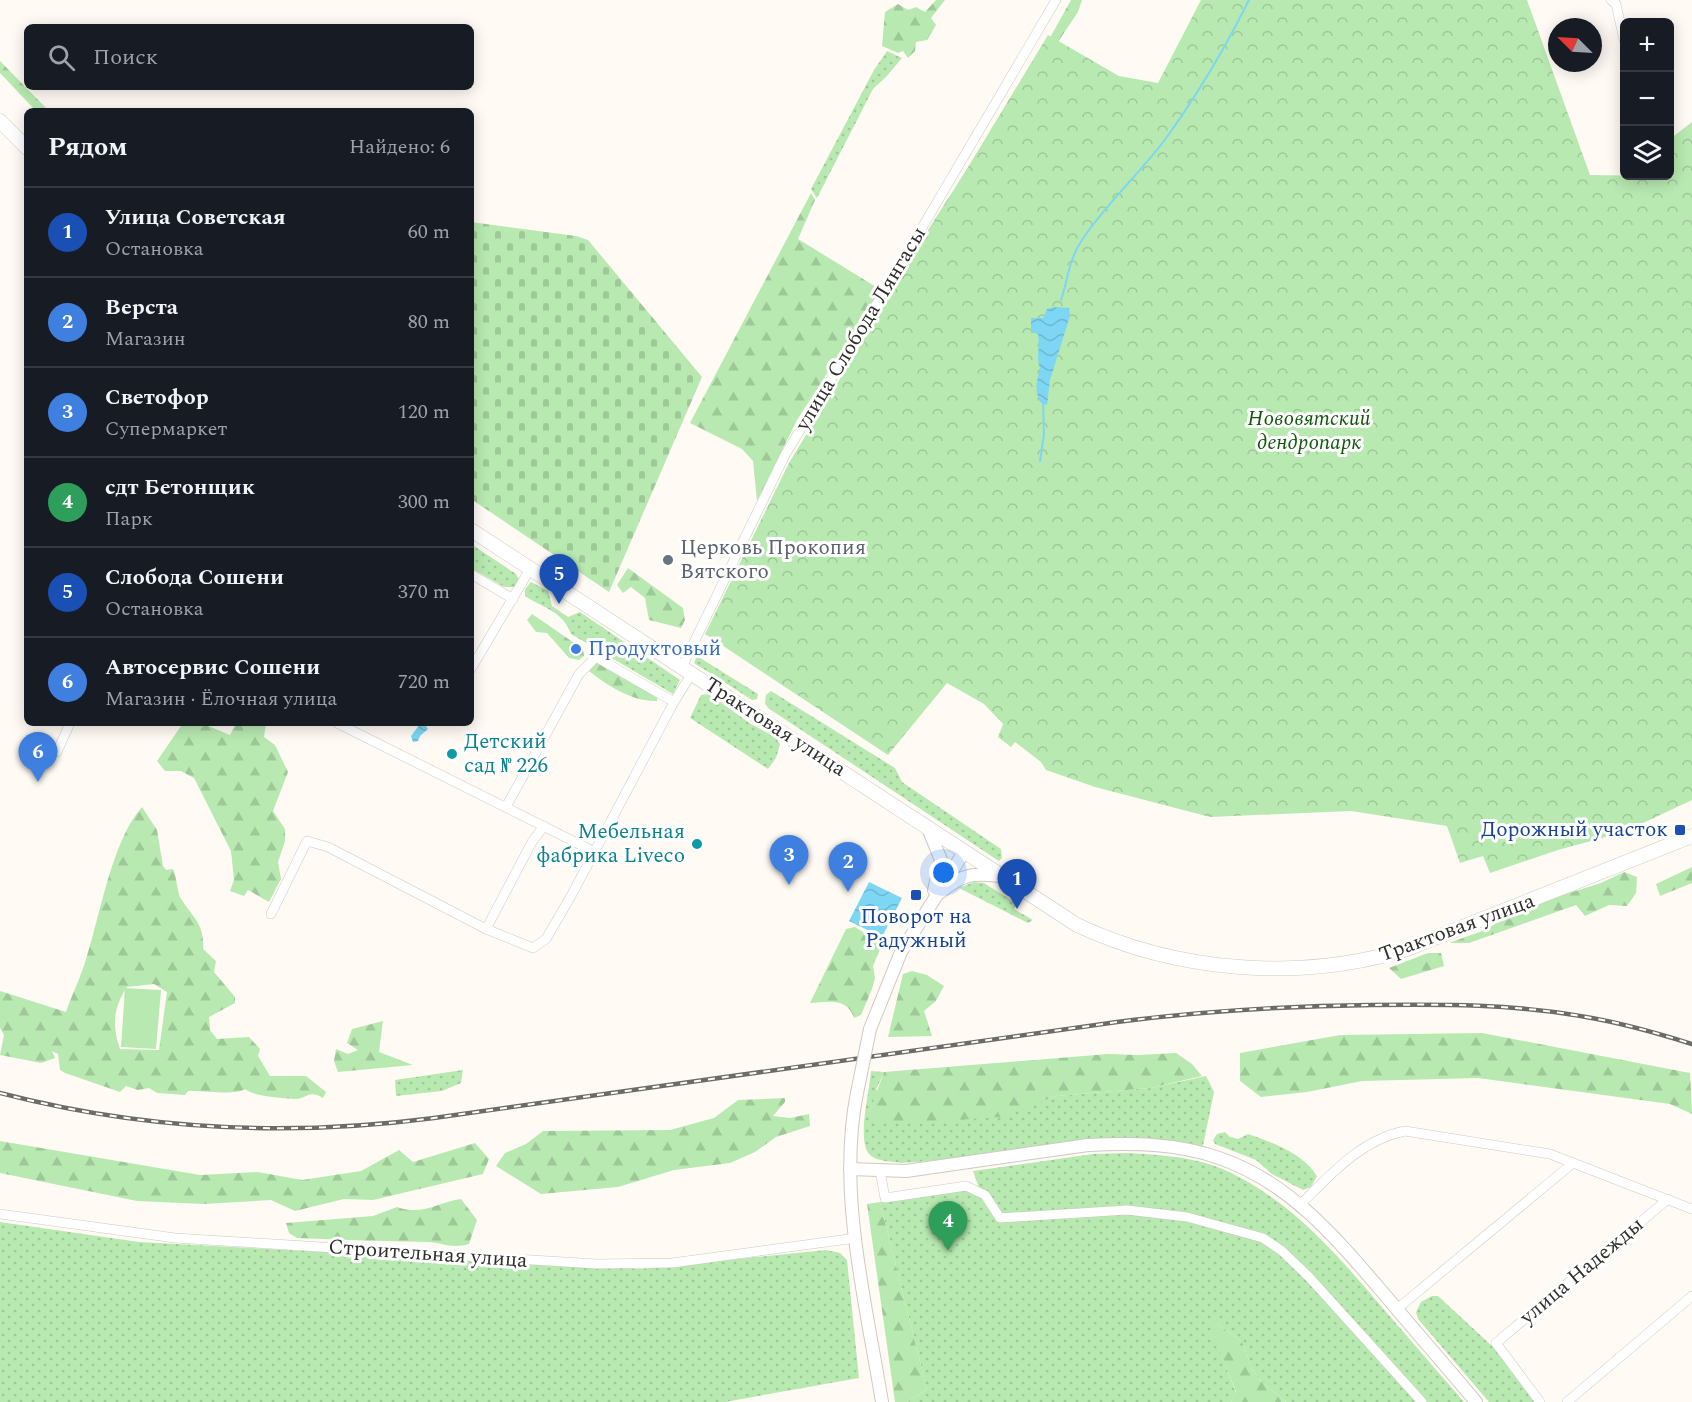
<!DOCTYPE html>
<html lang="ru">
<head>
<meta charset="utf-8">
<style>
  body { margin:0; font-family:Spectral,serif; background:#20242c; color:#f1f3f6 }
  .controls { position:absolute; right:18px; top:18px; display:grid; overflow:hidden; border-radius:9px; box-shadow:0 3px 15px #0003 }
  .controls button { width:54px; height:54px; display:grid; place-items:center; padding:0; border:0; border-bottom:2px solid #363941; background:#171b24; color:#f1f3f6; font:30px sans-serif }
  .compass { position:absolute; left:1548px; top:18px; width:54px; height:54px; border-radius:50%; background:#171b24; box-shadow:0 3px 15px #0003; rotate:294deg }
  .you { position:absolute; left:944px; top:873px; width:21px; height:21px; margin:-15px; border:4px solid #fff; border-radius:50%; background:#1a73e8; box-shadow:0 0 0 9px #1a73e833 }
  .badge { display:grid; place-items:center; width:39px; height:39px; border-radius:50%; background:#ea580c; color:#fff; font-size:20px; font-weight:700 }
  .pin { position:absolute; translate:-50% -50px; filter:drop-shadow(0 2px 3px #0008) }
  .pin::after { content:''; position:absolute; top:32px; width:21px; height:18px; background:inherit; clip-path:polygon(0 0,100% 0,50% 100%) }
  .list { margin:0; padding:0; list-style:none }
  h2 { display:flex; justify-content:space-between; align-items:center; height:78px; margin:0; padding:0 24px; font-size:26px }
  h2 small { font-size:20px; font-weight:400; color:#9ea1a6 }
  .list li { display:grid; grid-template-columns:39px 1fr auto; gap:18px; align-items:center; box-sizing:border-box; height:90px; padding:0 24px; border-top:2px solid #363941 }
  .list b { display:block; font-size:22px; white-space:nowrap }
  .list p { margin:0; font-size:20px; white-space:nowrap; color:#9ea1a6 }
  .list em { font-size:20px; font-style:normal; color:#9ea1a6 }
  .icon { flex:none; width:33px; height:33px; fill:none; stroke:currentColor; stroke-width:2; stroke-linecap:round; stroke-linejoin:round }
  .map { position:relative; flex:none; width:1692px; height:1402px; overflow:hidden }
  .search { position:absolute; background:#171b24; box-shadow:0 3px 15px #0003; left:24px; top:24px; width:450px; height:66px; display:flex; align-items:center; gap:15px; box-sizing:border-box; padding:0 21px; border-radius:9px; color:#9ea1a6; font-size:22px }
  .panel { position:absolute; background:#171b24; box-shadow:0 3px 15px #0003; left:24px; top:108px; width:450px; height:618px; border-radius:9px }
  .map>svg:first-child { display:block }
  .grass { fill:url(#grass-dots) }
  .forest { fill:url(#forest-firs); fill-rule:evenodd }
  .cemetery { fill:url(#cemetery-stones) }
  .park { fill:url(#park-crowns) }
  .pitch { fill:#b8e9b1 }
  .water { fill:url(#water-waves) }
  .lines { fill:none; stroke-linecap:round; stroke-linejoin:round }
  .stream { stroke:#7dd6f4; stroke-width:2 }
  .street-casing { stroke:#cecac1; stroke-width:10 }
  .secondary-casing { stroke:#cecac1; stroke-width:14 }
  .primary-casing { stroke:#cecac1; stroke-width:15 }
  .street { stroke:#fff; stroke-width:9 }
  .secondary { stroke:#fff; stroke-width:12 }
  .primary { stroke:#fff; stroke-width:14 }
  .rail-casing { stroke:#6d6b66; stroke-width:4.5 }
  .rail { stroke:#fff; stroke-width:2; stroke-dasharray:7; stroke-linecap:butt }
  .secondary-bridge-casing { stroke:#cecac1; stroke-width:14; stroke-linecap:butt }
  .secondary-bridge { stroke:#fff; stroke-width:12 }
  .worship-dot { fill:#6b7280; stroke:#fff; stroke-width:2 }
  .shop-dot { fill:#3f7fe0; stroke:#fff; stroke-width:2 }
  .culture-dot { fill:#0f9aa8; stroke:#fff; stroke-width:2 }
  .transit-dot { fill:#1a4fb4; stroke:#fff; stroke-width:2 }
  .labels { text-anchor:middle; dominant-baseline:central; stroke-width:6; stroke-linejoin:round; paint-order:stroke }
  .street-label { font-size:21px; fill:#2f2e2a; stroke:#fff }
  .park-label { font-size:21px; font-style:italic; fill:#11570a; stroke:#fff }
  .worship-label { font-size:21px; fill:#5b616d; stroke:#fff; text-anchor:start }
  .shop-label { font-size:21px; fill:#366cbe; stroke:#fff; text-anchor:start }
  .culture-label { font-size:21px; fill:#0d838f; stroke:#fff; text-anchor:start }
  .transit-label { font-size:21px; fill:#164399; stroke:#fff; text-anchor:end }
</style>
</head>
<body>
<div class="map">
<svg width="1692" height="1402" viewBox="0 0 1692 1402">
  <defs>
    <pattern id="grass-dots" width="8" height="8" patternUnits="userSpaceOnUse" patternTransform="scale(1.5)"><rect width="8" height="8" fill="#b8e9b1"/><path d="M2 2h.1M6 6h.1" fill="none" stroke="#9ec898" stroke-width="1.8" stroke-linecap="round"/></pattern>
    <pattern id="forest-firs" width="22" height="20" patternUnits="userSpaceOnUse" patternTransform="scale(1.5)"><rect width="22" height="20" fill="#b8e9b1"/><path d="M5 1l3.5 6h-7zM16 11l3.5 6h-7z" fill="#9ec898"/></pattern>
    <pattern id="cemetery-stones" width="16" height="16" patternUnits="userSpaceOnUse" patternTransform="scale(1.5)"><rect width="16" height="16" fill="#b8e9b1"/><path d="M2 7V4a2 2 0 0 1 4 0v3zM10 15v-3a2 2 0 0 1 4 0v3z" fill="#9ec898"/></pattern>
    <pattern id="park-crowns" width="20" height="18" patternUnits="userSpaceOnUse" patternTransform="scale(1.5)"><rect width="20" height="18" fill="#b8e9b1"/><path d="M2 6a3 3 0 1 1 6 0M12 15a3 3 0 1 1 6 0" fill="none" stroke="#9ec898"/></pattern>
    <pattern id="water-waves" width="16" height="10" patternUnits="userSpaceOnUse" patternTransform="scale(1.5)"><rect width="16" height="10" fill="#7dd6f4"/><path d="M0 5q4-4 8 0t8 0" fill="none" stroke="#6cb8d1"/></pattern>
  </defs>
  <rect width="100%" height="100%" fill="#fffbf4"/>
  <g class="grass">
    <polygon points="887,51 902,58 886,77 873,89 817,198 811,189 874,70"/>
    <polygon points="471,544 516,574 519,580 515,587 504,587 471,568"/>
    <path d="M531,582L548,591L552,606L568,617L580,612L680,680L673,694L571,634C563,611 543,608 525,596V589Z"/>
    <polygon points="697,656 758,694 757,699 752,700 694,663"/>
    <polygon points="771,691 895,768 902,782 1001,849 1002,858 999,861 768,708 765,703 766,695"/>
    <polygon points="709,694 751,724 775,737 780,744 776,758 768,769 690,718 701,695"/>
    <polygon points="974,882 984,883 1017,904 1014,909 1033,920 1028,923 959,888"/>
    <polygon points="463,1070 461,1083 442,1091 396,1096 395,1080"/>
    <path d="M871,1071L884,1072L876,1090L1039,1102L1056,1096L1150,1088L1206,1076L1214,1092L1203,1146C1097,1125 1006,1157 901,1163C891,1161 878,1162 870,1155C856,1142 870,1090 871,1071Z"/>
    <path d="M1225,1132L1230,1137L1238,1139L1248,1134C1274,1143 1302,1153 1317,1176L1311,1187L1303,1190L1272,1174L1256,1160L1215,1144L1213,1140L1217,1134Z"/>
    <path d="M1129,1153C1162,1155 1197,1157 1227,1171C1291,1201 1335,1252 1380,1305C1408,1337 1436,1370 1464,1402H1286L1259,1379L1252,1369L1242,1342L1215,1322H1209L1236,1393L1231,1402H907L927,1390L880,1202L957,1189L981,1194L973,1171L1093,1154Z"/>
    <polygon points="0,1222 139,1242 641,1269 826,1250 840,1253 847,1260 859,1378 725,1402 0,1402"/>
    <polygon points="1432,1296 1438,1296 1492,1346 1536,1402 1489,1402 1418,1319 1416,1312 1421,1302"/>
  </g>
  <g class="forest">
    <polygon points="936,0 945,0 931,18 936,25 927,40 916,42 915,51 908,58 903,51 898,53 882,46 885,12 898,4 908,10 916,7 925,12"/>
    <polygon points="1071,0 1082,0 1078,12 892,290 791,455 905,266 1043,50"/>
    <polygon points="0,61 49,111 36,111 0,73"/>
    <polygon points="811,193 815,200 798,239 881,290 797,420 757,501 753,461 742,449 690,423"/>
    <polygon points="628,568 683,608 685,620 681,628 649,620 645,598 631,587 623,593 617,585"/>
    <polygon points="532,614 583,649 584,656 579,660 569,658 547,633 536,632 527,620"/>
    <path d="M598,661L609,666L622,678L633,679L658,693L657,701C633,702 608,686 589,671Z"/>
    <polygon points="183,723 201,723 230,735 236,723 266,723 264,737 275,745 288,772 273,811 285,829 285,841 278,862 281,879 269,902 248,890 244,896 230,891 234,880 231,851 194,778 181,771 165,771 157,761"/>
    <path d="M142,807L157,830L163,866L166,870L173,869C177,878 177,890 180,897C191,916 205,923 203,949L216,961L214,972L235,997V1003L209,1017L210,1030L217,1039L249,1037L260,1049L258,1056L270,1076H306L326,1092L323,1098C309,1089 306,1099 296,1099C284,1098 254,1097 245,1089C234,1096 204,1090 188,1091L185,1095L157,1093L149,1088L138,1090L126,1086L120,1092L65,1073L60,1070L58,1054L52,1051L55,1058L41,1063L0,1055L4,1035L0,1028V991L66,1012C72,994 81,977 86,959C100,916 112,840 142,807ZM154,984L167,992L159,1050L120,1049C112,1026 113,1008 127,987Z"/>
    <polygon points="1692,867 1692,883 1660,896 1656,884"/>
    <polygon points="1624,872 1637,877 1636,893 1627,906 1609,905 1585,916 1576,905 1469,943 1449,943 1485,930 1522,908 1601,883"/>
    <path d="M855,927L882,944L873,966L875,978L872,989L861,1015L854,1018C847,997 828,1002 810,1003L846,929Z"/>
    <polygon points="1428,953 1441,953 1444,966 1401,979 1389,968"/>
    <polygon points="912,971 927,975 944,986 936,1001 924,1011 932,1036 888,1037 903,974"/>
    <polygon points="383,1021 379,1052 413,1065 338,1072 334,1061 336,1049 348,1054 358,1050 347,1043 352,1029"/>
    <polygon points="1482,1033 1690,1073 1692,1114 1670,1104 1478,1078 1362,1081 1307,1092 1261,1097 1240,1081 1240,1053 1340,1035"/>
    <polygon points="1176,1053 1192,1064 1202,1076 1150,1088 1056,1096 1001,1117 889,1124 868,1116 884,1072 1108,1054 1137,1055"/>
    <polygon points="785,1098 785,1102 773,1116 790,1118 809,1114 810,1126 776,1137 755,1152 730,1163 674,1170 618,1187 541,1194 496,1166 505,1153 526,1144 543,1131 670,1130 714,1118 738,1100"/>
    <polygon points="0,1141 200,1175 258,1172 302,1180 361,1171 399,1150 413,1162 475,1143 489,1159 483,1174 373,1200 344,1199 295,1211 271,1200 204,1204 137,1201 0,1173"/>
    <path d="M461,1199L477,1220L469,1244C451,1249 444,1243 428,1242C384,1241 341,1240 297,1238L289,1233L286,1223L373,1216L397,1207C423,1216 435,1203 461,1199Z"/>
    <polygon points="880,1202 927,1390 907,1402 895,1402 867,1204"/>
    <polygon points="1208,1322 1215,1322 1242,1342 1252,1369 1259,1379 1286,1402 1231,1402 1236,1392"/>
  </g>
  <polygon class="cemetery" points="471,222 576,236 588,240 702,377 609,592 471,499"/>
  <polygon class="park" points="1201,0 1527,0 1590,175 1670,176 1670,139 1692,122 1692,800 1624,832 1558,850 1490,873 1483,856 1460,863 1447,826 1351,811 1210,817 1095,787 1046,770 1041,762 1015,742 1011,747 998,737 1003,724 984,704 947,683 888,755 705,634 789,463 1048,35 1119,76 1158,83"/>
  <polygon class="pitch" points="125,988 161,990 156,1049 121,1047"/>
  <g class="water">
    <path d="M1054,307L1069,308L1070,316L1050,380L1047,405L1040,402C1034,387 1037,382 1040,368C1036,359 1040,345 1038,334L1031,332V318H1043L1047,309Z"/>
    <polygon points="424,723 428,729 420,736 418,741 413,742 411,736 420,724"/>
    <polygon points="869,882 902,898 882,937 849,921"/>
  </g>
  <g class="lines">
    <g class="stream">
      <path d="M1061,300C1068,279 1069,259 1082,240C1107,202 1143,171 1169,134C1199,92 1226,46 1249,0"/>
      <polyline points="1040,461 1044,434 1043,401"/>
    </g>
    <g class="street-casing">
      <g id="street">
        <polyline points="1611,0 1616,4 1624,40"/>
        <polyline points="471,574 513,599"/>
        <polyline points="682,667 785,455 896,272 1056,0"/>
        <polyline points="471,669 530,569"/>
        <polyline points="337,723 595,852"/>
        <polyline points="57,752 70,723"/>
        <polyline points="506,807 579,674 596,657 674,702 692,673"/>
        <polyline points="271,914 307,841 328,847 486,929 533,948 546,939 571,896 674,702"/>
        <polyline points="486,929 532,842 544,826"/>
        <polyline points="880,1171 885,1198 966,1186 985,1195 1000,1218 1127,1210 1187,1217 1263,1238 1282,1251 1309,1277 1422,1402"/>
        <path d="M1301,1204C1330,1175 1362,1139 1405,1131L1550,1154L1692,1209"/>
        <polyline points="0,1214 175,1238 597,1264 672,1263 856,1238"/>
        <polyline points="1397,1309 1573,1163"/>
        <polyline points="1540,1402 1496,1343 1668,1199"/>
        <polyline points="1567,1402 1692,1296"/>
      </g>
    </g>
    <g class="secondary-casing">
      <g id="secondary">
        <polyline points="928,828 941,860 934,890"/>
        <path d="M941,892C962,874 973,873 999,876"/>
        <polyline points="870,1029 901,952 964,852"/>
        <path d="M857,1093C837,1192 866,1303 882,1402"/>
        <path d="M850,1169L906,1171L1088,1145C1132,1143 1177,1143 1219,1158C1290,1182 1337,1239 1385,1295C1415,1331 1446,1366 1476,1402"/>
      </g>
    </g>
    <g class="primary-casing">
      <g id="primary">
        <polyline points="0,121 27,148"/>
        <path d="M471,530L1077,925C1177,972 1300,982 1407,949L1692,836"/>
      </g>
    </g>
    <use href="#street" class="street"/>
    <use href="#secondary" class="secondary"/>
    <use href="#primary" class="primary"/>
    <g class="rail-casing">
      <path id="rail" d="M0,1093C142,1130 288,1137 434,1118L1117,1022C1202,1011 1287,1006 1372,1005C1443,1004 1515,1004 1586,1017C1622,1023 1657,1033 1692,1044"/>
    </g>
    <use href="#rail" class="rail"/>
    <g class="secondary-bridge-casing">
      <polyline id="secondary-bridge" points="857,1093 870,1029"/>
    </g>
    <use href="#secondary-bridge" class="secondary-bridge"/>
  </g>
  <circle class="worship-dot" cx="668" cy="560" r="6"/>
  <circle class="shop-dot" cx="576" cy="649" r="6"/>
  <g class="culture-dot">
    <circle cx="452" cy="754" r="6"/>
    <circle cx="697" cy="844" r="6"/>
  </g>
  <g class="transit-dot">
    <rect x="1674" y="824" width="12" height="12" rx="3"/>
    <rect x="910" y="889" width="12" height="12" rx="3"/>
  </g>
  <g class="labels">
    <g class="street-label">
      <text transform="translate(861 329) rotate(-59)">улица Слобода Лянгасы</text>
      <text transform="translate(775 727) rotate(33)">Трактовая улица</text>
      <text transform="translate(1457 928) rotate(-20)">Трактовая улица</text>
      <text transform="translate(428 1254) rotate(4)">Строительная улица</text>
      <text transform="translate(1582 1271) rotate(-40)">улица Надежды</text>
    </g>
    <g class="park-label">
      <text x="1309" y="419">Нововятский<tspan x="1309" dy="24">дендропарк</tspan></text>
    </g>
    <g class="worship-label">
      <text x="680" y="548">Церковь Прокопия<tspan x="680" dy="24">Вятского</tspan></text>
    </g>
    <g class="shop-label">
      <text x="588" y="649">Продуктовый</text>
    </g>
    <g class="culture-label">
      <text x="464" y="742">Детский<tspan x="464" dy="24">сад № 226</tspan></text>
      <text x="685" y="832" text-anchor="end">Мебельная<tspan x="685" dy="24">фабрика Liveco</tspan></text>
    </g>
    <g class="transit-label">
      <text x="1668" y="830">Дорожный участок</text>
      <text x="916" y="917" text-anchor="middle">Поворот на<tspan x="916" dy="24">Радужный</tspan></text>
    </g>
  </g>
</svg>
<div class="controls">
<button>+</button>
<button>−</button>
<button><svg class="icon" aria-label="layers" viewBox="0 0 24 24"><path d="M12 4l9 5-9 5-9-5zM3 14l9 5 9-5"/></svg></button>
</div>
<svg class="compass" viewBox="-18 -18 36 36"><path d="M0-13l5 13h-10z" fill="#e53935"/><path d="M0 13l5-13h-10z" fill="#9ea1a6"/></svg>
<div class="you"></div>
<div class="pin badge" style="left:1017px;top:909px;background:#1a4fb4">1</div>
<div class="pin badge" style="left:848px;top:892px;background:#3f7fe0">2</div>
<div class="pin badge" style="left:789px;top:885px;background:#3f7fe0">3</div>
<div class="pin badge" style="left:948px;top:1251px;background:#2e9e5b">4</div>
<div class="pin badge" style="left:559px;top:604px;background:#1a4fb4">5</div>
<div class="pin badge" style="left:38px;top:782px;background:#3f7fe0">6</div>
<div class="search"><svg class="icon" aria-label="search" viewBox="0 0 24 24"><circle cx="10" cy="10" r="6"/><path d="M15 15l6 6"/></svg>Поиск</div>
<section class="panel">
<h2>Рядом<small>Найдено: 6</small></h2>
<ul class="list">
<li><span class="badge" style="background:#1a4fb4">1</span><div><b>Улица Советская</b><p>Остановка</p></div><em>60 m</em></li>
<li><span class="badge" style="background:#3f7fe0">2</span><div><b>Верста</b><p>Магазин</p></div><em>80 m</em></li>
<li><span class="badge" style="background:#3f7fe0">3</span><div><b>Светофор</b><p>Супермаркет</p></div><em>120 m</em></li>
<li><span class="badge" style="background:#2e9e5b">4</span><div><b>сдт Бетонщик</b><p>Парк</p></div><em>300 m</em></li>
<li><span class="badge" style="background:#1a4fb4">5</span><div><b>Слобода Сошени</b><p>Остановка</p></div><em>370 m</em></li>
<li><span class="badge" style="background:#3f7fe0">6</span><div><b>Автосервис Сошени</b><p>Магазин · Ёлочная улица</p></div><em>720 m</em></li>
</ul>
</section>
</div>
</body>
</html>
